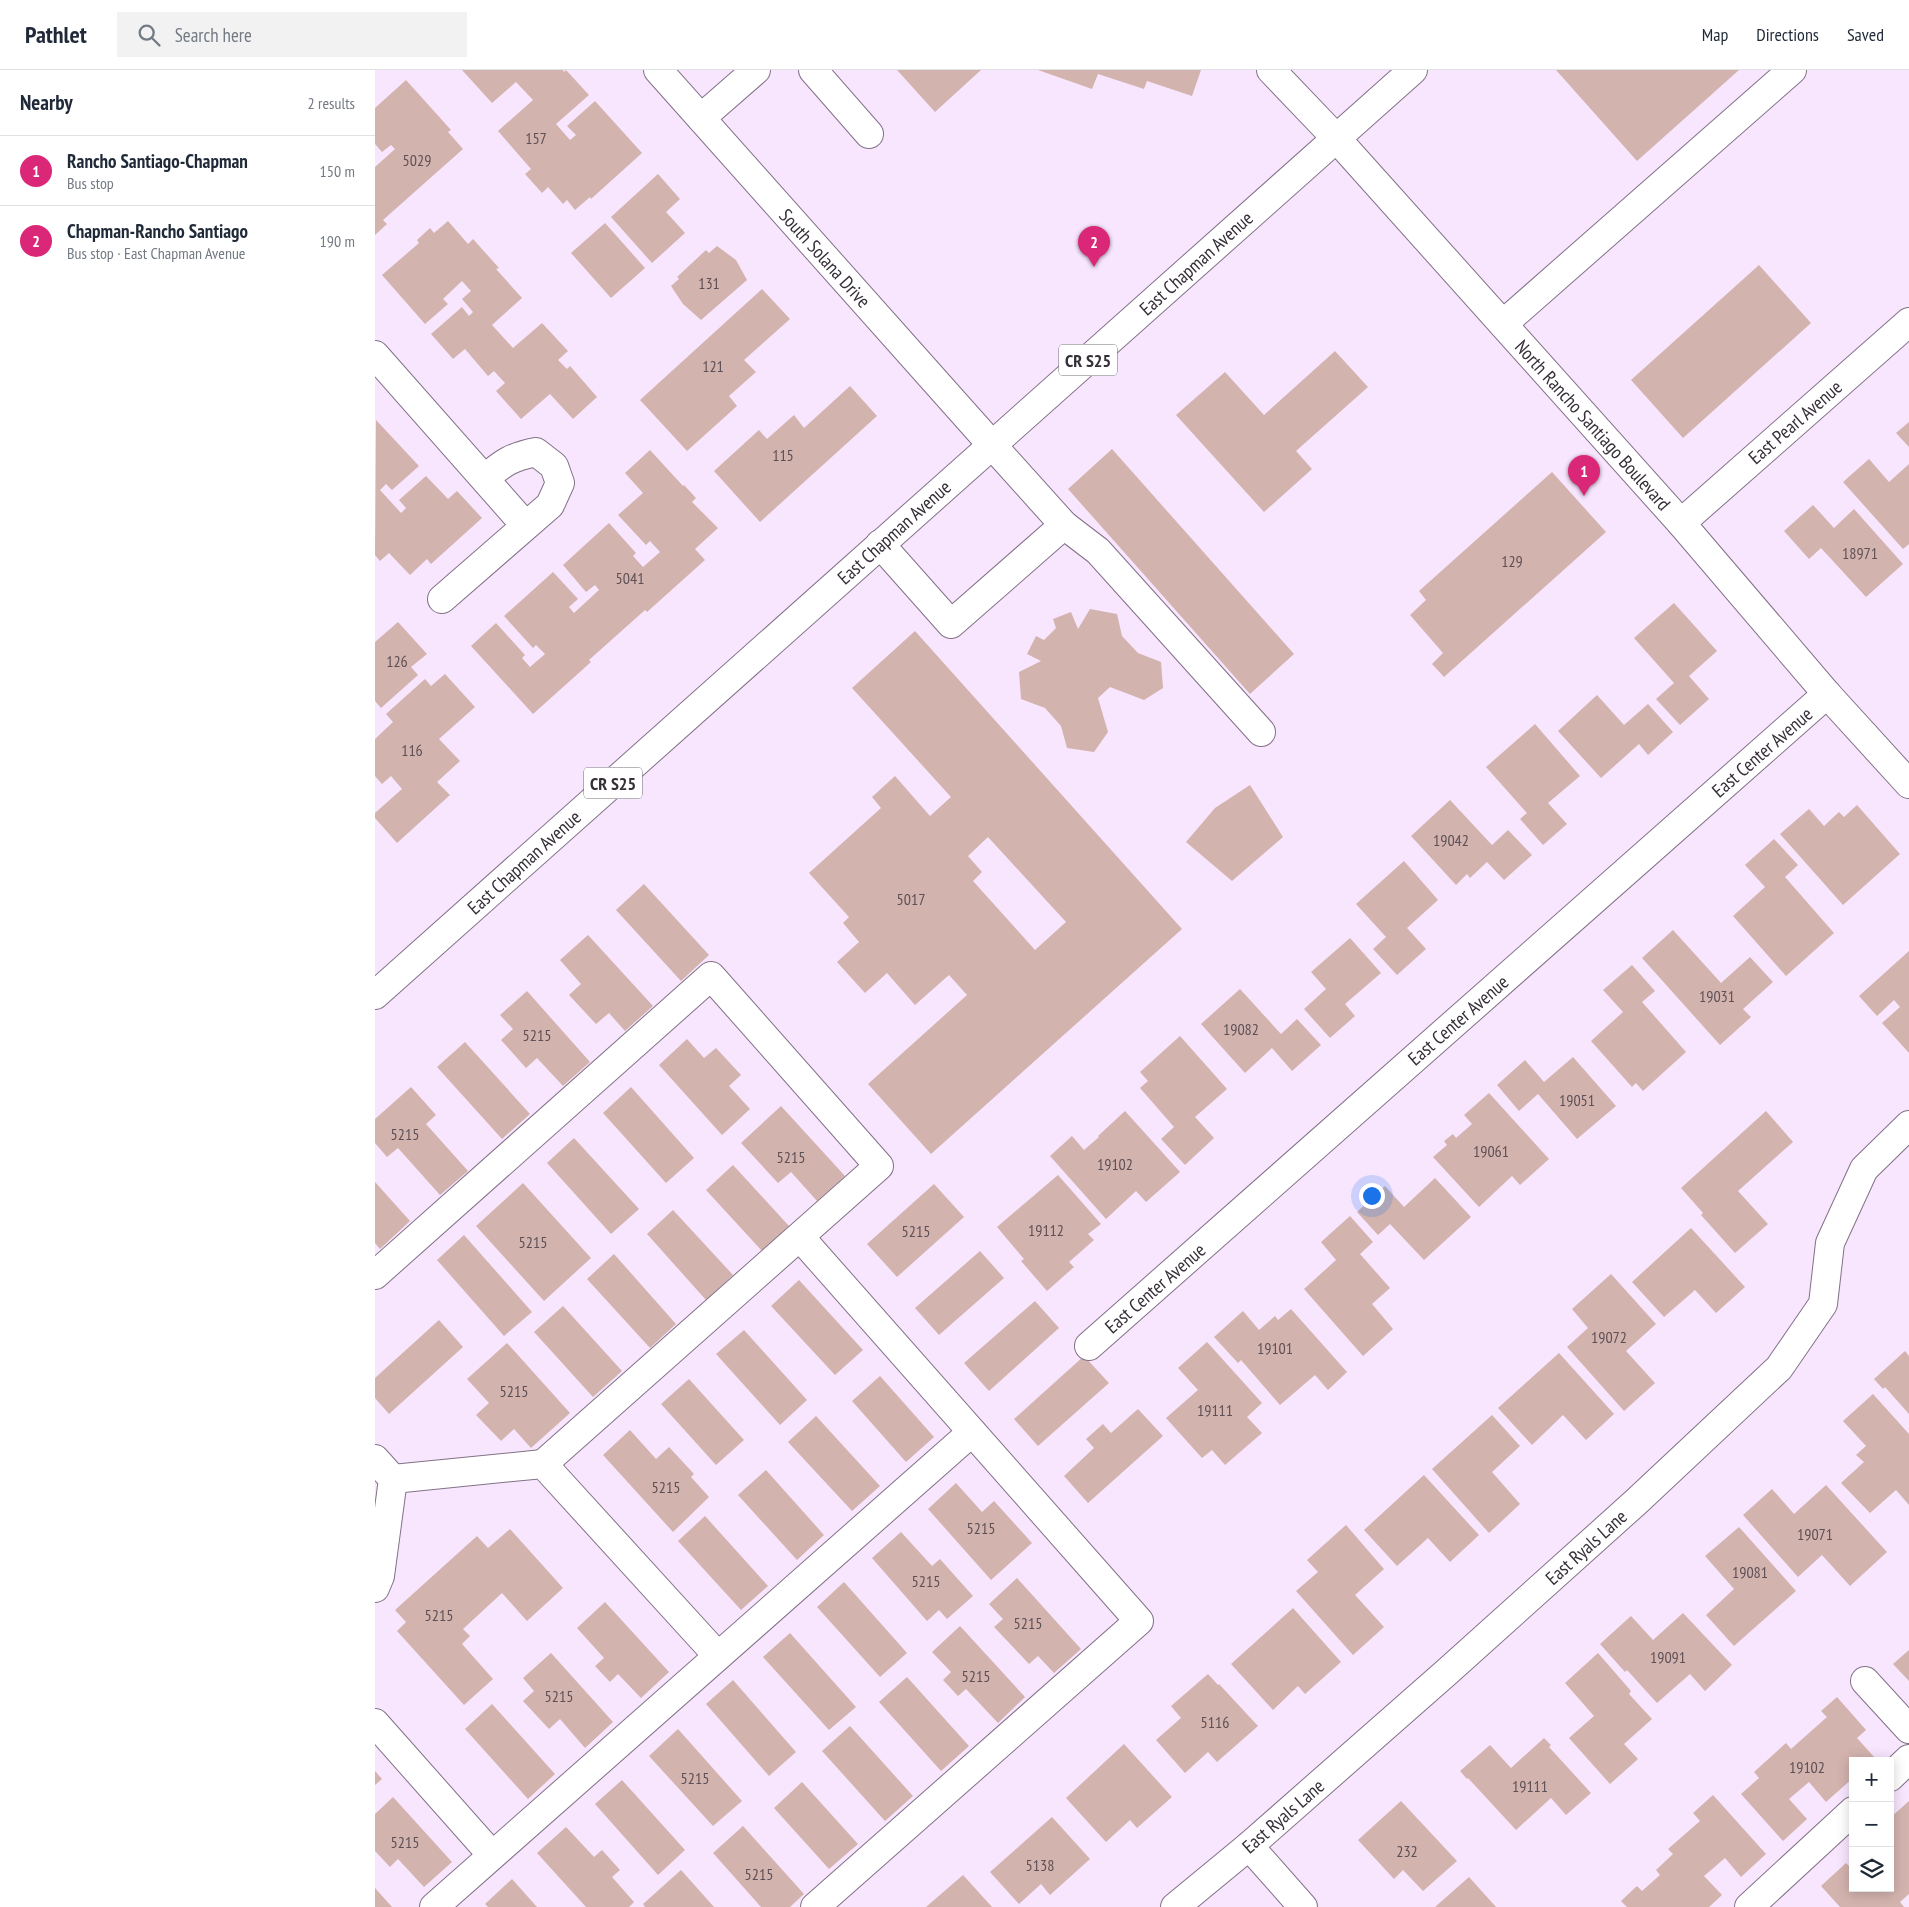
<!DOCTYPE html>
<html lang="en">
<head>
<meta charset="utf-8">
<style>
  body { margin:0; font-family:"PT Sans Narrow",sans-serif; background:#f2f2f3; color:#1f2937 }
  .controls { position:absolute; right:15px; bottom:15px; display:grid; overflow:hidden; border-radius:0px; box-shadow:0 2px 12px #0003 }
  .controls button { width:45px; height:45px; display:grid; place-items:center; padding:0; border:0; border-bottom:1px solid #e0e1e3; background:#fff; color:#1f2937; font:25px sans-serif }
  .you { position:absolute; left:996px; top:1125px; width:18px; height:18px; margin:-12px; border:4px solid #fff; border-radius:50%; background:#1a73e8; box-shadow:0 0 0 8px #1a73e833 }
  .badge { display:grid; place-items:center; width:32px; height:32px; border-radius:50%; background:#db2777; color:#fff; font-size:16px; font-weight:700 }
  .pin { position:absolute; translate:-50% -41px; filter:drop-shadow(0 1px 2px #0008) }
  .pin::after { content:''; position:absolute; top:26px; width:18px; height:15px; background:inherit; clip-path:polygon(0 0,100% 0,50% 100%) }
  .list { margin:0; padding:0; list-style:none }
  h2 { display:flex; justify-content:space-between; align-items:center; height:65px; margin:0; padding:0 20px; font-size:21px }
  h2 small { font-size:16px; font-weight:400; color:#747a83 }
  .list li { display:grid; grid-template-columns:32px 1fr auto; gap:15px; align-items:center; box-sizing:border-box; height:70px; padding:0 20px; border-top:1px solid #e0e1e3 }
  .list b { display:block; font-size:19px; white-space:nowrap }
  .list p { margin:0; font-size:16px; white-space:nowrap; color:#747a83 }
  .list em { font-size:16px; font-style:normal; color:#747a83 }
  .icon { flex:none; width:28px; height:28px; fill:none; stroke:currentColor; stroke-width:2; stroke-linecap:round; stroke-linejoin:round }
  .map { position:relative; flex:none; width:1534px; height:1837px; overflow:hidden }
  header { display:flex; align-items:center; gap:30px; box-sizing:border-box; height:70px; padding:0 25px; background:#fff; border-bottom:1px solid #e0e1e3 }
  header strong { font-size:24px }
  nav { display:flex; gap:28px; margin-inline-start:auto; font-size:18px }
  .search { width:350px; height:45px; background:#f2f2f3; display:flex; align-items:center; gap:12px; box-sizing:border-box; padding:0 18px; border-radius:0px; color:#747a83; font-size:19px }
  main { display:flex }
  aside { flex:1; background:#fff }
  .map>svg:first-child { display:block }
  .building { fill:#d3b3ae; fill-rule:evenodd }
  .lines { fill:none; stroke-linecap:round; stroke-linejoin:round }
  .minor-casing { stroke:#827187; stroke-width:30 }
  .major-casing { stroke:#827187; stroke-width:30 }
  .minor { stroke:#fff; stroke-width:28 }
  .major { stroke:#fff; stroke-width:28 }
  .labels { text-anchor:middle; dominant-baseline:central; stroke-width:4; stroke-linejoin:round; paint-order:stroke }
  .number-label { font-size:16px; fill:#5d5056 }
  .shield { fill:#fff; stroke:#726d74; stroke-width:1 }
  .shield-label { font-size:18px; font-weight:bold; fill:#362f38 }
  .street-label { font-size:19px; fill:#362f38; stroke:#fff }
</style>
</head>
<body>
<header>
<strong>Pathlet</strong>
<div class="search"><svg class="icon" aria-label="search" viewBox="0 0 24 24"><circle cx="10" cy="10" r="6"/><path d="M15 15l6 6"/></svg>Search here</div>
<nav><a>Map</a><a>Directions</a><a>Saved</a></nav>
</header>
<main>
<aside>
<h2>Nearby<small>2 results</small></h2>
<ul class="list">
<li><span class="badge">1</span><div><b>Rancho Santiago-Chapman</b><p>Bus stop</p></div><em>150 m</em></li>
<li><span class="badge">2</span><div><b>Chapman-Rancho Santiago</b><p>Bus stop · East Chapman Avenue</p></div><em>190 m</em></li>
</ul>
</aside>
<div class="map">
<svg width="1534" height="1837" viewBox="0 0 1534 1837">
  <rect width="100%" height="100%" fill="#f8e6fe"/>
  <g class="building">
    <polygon points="87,0 188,0 189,2 191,0 214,25 181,54 195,70 201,65 192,56 220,31 267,83 216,129 215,127 200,140 192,130 188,134 173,117 167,123 150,104 156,99 123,61 158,30 141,12 117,33"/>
    <polygon points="522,0 606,0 560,42"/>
    <polygon points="663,0 826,0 817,26 772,11 769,19 723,4 717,19"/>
    <polygon points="1181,0 1364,0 1262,91"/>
    <polygon points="31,10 76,60 73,62 88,79 8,150 12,154 0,165 0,97 20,79 16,75 7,82 0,74 0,38"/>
    <polygon points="283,104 305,129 291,142 310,163 277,193 236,147"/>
    <polygon points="73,151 93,174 98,169 124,198 121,199 147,228 117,255 138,278 167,253 193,281 183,290 192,299 195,296 222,327 198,349 175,324 146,349 121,321 130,313 119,301 113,306 90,279 78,289 56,264 87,237 94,246 98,242 87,229 96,221 87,211 68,229 73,234 50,254 7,205 44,173 42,170 55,158 59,163"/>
    <polygon points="230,153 270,198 236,228 196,183"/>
    <polygon points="342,176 361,190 372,210 326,250 308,234 296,216 304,209 302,207 331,180 334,183"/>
    <polygon points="1384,195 1436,253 1308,368 1256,310"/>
    <polygon points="387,219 415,249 369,290 381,302 354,326 362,336 312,381 265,330"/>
    <polygon points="960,281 993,317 921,381 937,399 889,442 801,345 850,302 889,345"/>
    <polygon points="475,316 502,346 385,452 339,401 384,360 392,369 419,345 429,358"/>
    <polygon points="1,350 44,396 17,420 11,414 5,420 26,443 31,438 24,430 51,406 73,429 82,421 107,448 56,494 52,489 35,505 14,483 5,491 0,485"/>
    <polygon points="1534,352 1534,377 1521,363"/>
    <polygon points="737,379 919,584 875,624 693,419"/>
    <polygon points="275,380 308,416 309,415 321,428 317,432 343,458 320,479 330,490 272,542 270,540 214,590 216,592 158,644 96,576 121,553 150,585 147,588 155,597 170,584 161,575 158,578 129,546 178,502 203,529 194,537 199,543 224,520 220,515 211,522 188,495 234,453 261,483 258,486 268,497 285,482 275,471 271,475 243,445 268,423 250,403"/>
    <polygon points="1494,389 1514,412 1534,394 1534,474 1528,479 1468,412"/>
    <polygon points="1177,402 1231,462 1069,607 1057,594 1068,583 1035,545 1051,530 1044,521"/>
    <polygon points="1438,435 1459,458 1479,439 1528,494 1491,527 1446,478 1434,489 1409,461"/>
    <polygon points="1299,533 1342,581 1314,606 1334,629 1305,655 1281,629 1299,613 1259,568"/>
    <polygon points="715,539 742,544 747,566 763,583 786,592 788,618 769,630 735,617 723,628 733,662 719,682 692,678 686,656 670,638 646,629 644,602 666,591 652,584 661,566 669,570 681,558 678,549 696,542 703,559"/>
    <polygon points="23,552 52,584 36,597 43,605 6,638 0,631 0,572"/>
    <path d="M540,561L807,859L556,1084L493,1014L592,925L574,905L540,935L512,903L490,923L462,892L484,872L468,853L474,847L434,803L506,738L497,727L520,706L555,746L576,727L477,618ZM613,767L691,852L660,880L598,811L607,802L593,786Z"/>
    <polygon points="70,604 100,637 64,669 85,691 62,712 75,725 22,773 0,748 0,743 27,719 16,706 7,714 0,706 0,669 18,652 11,644 50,609 56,616"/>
    <polygon points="1222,625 1249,655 1273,634 1298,662 1273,685 1264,674 1226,708 1183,661"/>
    <polygon points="1160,654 1205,706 1173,733 1192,754 1168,775 1145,749 1152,743 1111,697"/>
    <polygon points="875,715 908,767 857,811 811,772 840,738"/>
    <polygon points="1075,730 1117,775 1133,760 1157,785 1129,810 1112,792 1095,808 1092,804 1081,815 1036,766"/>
    <polygon points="1482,735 1525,784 1468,835 1405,764 1434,739 1449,756 1464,742 1469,747"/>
    <polygon points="1399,769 1423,795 1410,807 1459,863 1411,906 1358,846 1390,817 1370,795"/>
    <polygon points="1029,791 1063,830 1032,858 1051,879 1022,905 998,879 1011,867 981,834"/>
    <polygon points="269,814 334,885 306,911 241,840"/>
    <polygon points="1298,860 1346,913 1375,887 1398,912 1368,939 1376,947 1345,975 1267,888"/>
    <polygon points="213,865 278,936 250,961 234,943 221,954 194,925 206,914 185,890"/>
    <polygon points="975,868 1006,903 970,934 980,946 955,968 929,939 951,919 936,902"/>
    <polygon points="1534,881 1534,983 1507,953 1525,937 1519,930 1502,946 1484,926"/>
    <polygon points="1257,895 1280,921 1267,932 1311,982 1268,1021 1261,1013 1257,1017 1216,971 1248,942 1228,920"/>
    <polygon points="865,919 906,964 922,949 946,975 917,1001 897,978 870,1003 826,954"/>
    <polygon points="152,921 215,992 188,1016 162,988 151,998 126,970 138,959 125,945"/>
    <polygon points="805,966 852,1019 820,1047 839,1068 810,1095 786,1069 799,1057 765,1018 773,1011 765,1002"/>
    <polygon points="312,969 329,988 341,978 366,1005 354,1016 375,1039 347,1065 284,995"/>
    <polygon points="90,972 155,1044 127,1069 62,997"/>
    <polygon points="1198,987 1241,1036 1202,1069 1163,1024 1144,1041 1122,1015 1150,990 1169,1012"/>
    <polygon points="36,1017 61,1045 51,1054 93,1101 65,1125 23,1078 12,1087 0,1073 0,1049"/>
    <polygon points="256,1017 319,1088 291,1113 228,1043"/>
    <polygon points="1114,1023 1174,1089 1145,1115 1137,1106 1104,1137 1058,1087 1072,1075 1069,1071 1078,1064 1081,1068 1097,1054 1089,1045"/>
    <polygon points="406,1036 470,1106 442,1131 416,1102 403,1113 366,1073"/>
    <polygon points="750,1041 805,1102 771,1132 761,1121 731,1149 675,1086 697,1066 709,1080 724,1067 723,1066"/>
    <polygon points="1391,1041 1418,1072 1363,1121 1393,1154 1360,1183 1326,1145 1328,1143 1306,1118"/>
    <polygon points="199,1068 264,1139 236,1164 172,1093"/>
    <polygon points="358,1095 414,1156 387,1181 331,1120"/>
    <polygon points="683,1105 726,1154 713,1164 719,1170 694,1192 699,1197 672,1221 646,1191 649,1189 622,1157"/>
    <polygon points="1060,1108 1096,1147 1049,1190 1015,1154 1003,1165 982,1142 1010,1116 1029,1137"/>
    <polygon points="0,1112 35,1151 5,1179 0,1173"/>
    <polygon points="148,1113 216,1188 169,1231 101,1156"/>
    <polygon points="559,1114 589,1147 522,1207 492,1174"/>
    <polygon points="298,1140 358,1205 331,1230 272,1164"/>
    <polygon points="975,1146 998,1172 985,1184 1015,1218 997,1234 1018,1259 988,1286 929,1219 961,1190 946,1172"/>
    <polygon points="1316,1158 1370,1217 1341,1243 1320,1220 1289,1247 1257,1212"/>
    <polygon points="89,1165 157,1242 129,1266 62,1190"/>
    <polygon points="605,1181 629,1208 564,1265 540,1238"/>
    <polygon points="239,1184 301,1254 275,1278 212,1209"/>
    <polygon points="1236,1204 1281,1254 1251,1281 1280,1313 1249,1341 1192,1277 1213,1258 1197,1239"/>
    <polygon points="424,1210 488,1280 460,1305 396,1236"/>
    <polygon points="660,1231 684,1258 614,1321 589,1293"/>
    <polygon points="188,1236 247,1301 218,1327 159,1262"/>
    <polygon points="916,1239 972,1302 953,1320 940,1305 905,1335 866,1290 863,1293 839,1267 868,1241 884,1260 900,1246 903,1250"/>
    <polygon points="64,1250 88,1277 14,1344 0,1328 0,1308"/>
    <polygon points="369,1260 432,1330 405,1355 341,1284"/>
    <polygon points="832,1272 887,1333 872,1347 887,1363 850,1395 837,1380 827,1388 791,1348 823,1320 803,1298"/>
    <polygon points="132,1273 195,1343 156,1378 139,1359 126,1371 101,1345 114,1333 92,1309"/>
    <polygon points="1530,1281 1534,1286 1534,1344 1510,1317 1508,1319 1499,1309"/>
    <polygon points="1184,1283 1239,1344 1211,1370 1188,1345 1157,1375 1123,1338"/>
    <polygon points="709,1286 734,1313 663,1376 639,1349"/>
    <polygon points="505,1306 559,1367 531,1392 477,1331"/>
    <polygon points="314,1309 369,1370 341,1395 286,1334"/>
    <polygon points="1498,1324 1534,1364 1534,1435 1521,1420 1495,1443 1466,1413 1489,1392 1481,1385 1491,1376 1468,1351"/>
    <polygon points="763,1339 788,1366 713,1433 689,1406 719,1378 711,1369 728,1354 736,1363"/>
    <polygon points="1117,1345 1145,1376 1117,1402 1145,1434 1114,1463 1057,1399"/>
    <polygon points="441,1346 505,1416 477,1441 413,1372"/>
    <polygon points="255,1360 281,1389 294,1377 319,1404 316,1407 334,1427 298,1462 228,1385"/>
    <polygon points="391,1400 449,1465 422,1490 363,1425"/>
    <polygon points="1049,1405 1104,1465 1075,1492 1053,1468 1022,1496 989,1460"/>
    <polygon points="581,1413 607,1442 619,1431 657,1473 616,1510 553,1439"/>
    <polygon points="1451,1415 1512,1482 1475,1516 1447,1485 1423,1507 1368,1445 1397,1419 1419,1444"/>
    <polygon points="330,1446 393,1516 366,1540 303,1471"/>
    <polygon points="971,1455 1009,1499 980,1525 1009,1557 978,1585 921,1521 943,1502 932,1490"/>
    <polygon points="1364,1457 1421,1521 1359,1576 1331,1545 1359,1519 1330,1486"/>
    <polygon points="135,1459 188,1518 152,1551 127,1523 88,1559 95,1566 87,1574 118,1609 89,1635 22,1561 31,1552 20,1540 102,1466 113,1478"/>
    <polygon points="526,1462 557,1496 565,1489 598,1526 572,1549 564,1540 552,1551 497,1488"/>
    <polygon points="642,1508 706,1579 679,1603 663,1586 654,1594 619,1557 628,1549 614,1534"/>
    <polygon points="469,1512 532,1583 505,1607 442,1537"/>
    <polygon points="230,1532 294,1602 266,1628 243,1604 235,1612 220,1596 229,1588 202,1558"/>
    <polygon points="918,1538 966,1592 930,1624 923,1616 898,1640 856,1594"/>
    <polygon points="1308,1543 1357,1595 1330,1621 1315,1604 1282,1633 1252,1600 1250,1602 1225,1574 1256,1546 1278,1570"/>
    <polygon points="585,1556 650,1627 623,1653 591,1619 583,1626 568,1610 576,1602 557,1582"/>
    <polygon points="415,1563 481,1637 454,1660 388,1587"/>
    <polygon points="1534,1580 1534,1611 1518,1594"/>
    <polygon points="176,1583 238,1652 210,1678 185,1649 174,1659 148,1631 159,1621 148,1608"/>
    <polygon points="1223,1583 1256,1621 1254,1624 1277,1649 1249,1674 1263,1689 1235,1714 1194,1668 1219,1646 1190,1613"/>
    <polygon points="833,1604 843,1615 844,1614 883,1656 842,1692 833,1682 810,1703 781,1670 806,1648 796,1636"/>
    <polygon points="532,1607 594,1676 566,1701 504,1632"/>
    <polygon points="358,1610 421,1682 394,1706 331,1634"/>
    <polygon points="1462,1627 1491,1660 1482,1668 1500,1688 1497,1691 1478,1691 1478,1708 1451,1732 1434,1712 1414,1729 1432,1749 1408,1771 1366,1724 1384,1708 1379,1702 1411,1673 1416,1679 1452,1647 1446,1641"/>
    <polygon points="117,1634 180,1704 153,1729 90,1659"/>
    <polygon points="475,1656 538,1726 510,1751 447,1681"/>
    <polygon points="303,1659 367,1731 338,1756 274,1686"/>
    <polygon points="1169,1668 1176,1675 1174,1677 1216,1723 1191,1745 1176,1728 1141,1760 1093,1708 1092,1709 1085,1701 1115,1675 1136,1698"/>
    <polygon points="749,1674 797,1727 762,1758 755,1750 731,1772 691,1728"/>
    <polygon points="0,1701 7,1709 0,1715"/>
    <polygon points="247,1710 310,1780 283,1805 220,1734"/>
    <polygon points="427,1712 483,1774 454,1799 399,1738"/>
    <polygon points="1338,1725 1391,1784 1366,1807 1350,1788 1329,1806 1347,1825 1334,1837 1252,1837 1246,1831 1262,1816 1267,1821 1285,1805 1281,1800 1298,1784 1293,1779 1325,1751 1318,1743"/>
    <polygon points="18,1727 77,1792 49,1817 23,1789 15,1797 0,1781 0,1744"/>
    <polygon points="1026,1731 1082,1791 1048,1821 1028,1800 1019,1809 983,1770"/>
    <polygon points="1534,1731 1534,1824 1525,1832 1529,1837 1465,1837 1446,1816 1471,1793 1478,1800 1478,1818 1515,1818 1515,1748"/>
    <polygon points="677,1747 715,1789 675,1825 666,1814 644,1834 615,1802"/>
    <polygon points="368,1756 429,1824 415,1837 386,1837 338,1783"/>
    <polygon points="191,1757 219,1787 227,1780 245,1800 237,1807 259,1832 254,1837 211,1837 162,1783"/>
    <polygon points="306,1800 339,1837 270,1837 268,1834"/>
    <polygon points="588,1805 617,1837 551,1837"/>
    <polygon points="1094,1807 1121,1837 1060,1837"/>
    <polygon points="137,1809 162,1837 113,1837 110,1834"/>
    <polygon points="0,1818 17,1837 0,1837"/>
  </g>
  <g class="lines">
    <g class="minor-casing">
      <g id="minor">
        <polyline points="283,0 617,375 689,455 723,481 886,662"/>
        <polyline points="438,0 494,64"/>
        <polyline points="896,0 961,68 1306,453 1452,624 1534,714"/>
        <polyline points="326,48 381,0"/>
        <polyline points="1128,254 1417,0"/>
        <polyline points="0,285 150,455"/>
        <polyline points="1306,453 1534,252"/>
        <polyline points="505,474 576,554 689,455"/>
        <path d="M67,529L175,435L185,413L179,396L161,382C137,387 128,392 110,409"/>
        <polyline points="425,1167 764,1551 440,1837"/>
        <polyline points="0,1205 336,906 504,1096 168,1394"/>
        <polyline points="714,1276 1452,624"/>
        <polyline points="0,1389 18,1409"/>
        <polyline points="0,1518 5,1506 18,1409 168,1394 343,1586"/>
        <polyline points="1490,1611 1534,1659"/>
        <polyline points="0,1653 117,1785"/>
        <polyline points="1515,1707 1534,1689"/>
        <polyline points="874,1776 928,1837"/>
        <polyline points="59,1837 597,1362"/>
        <polyline points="800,1837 874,1776 1073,1601 1261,1432 1404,1298 1448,1234 1455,1173 1489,1099 1534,1055"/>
        <polyline points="1374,1837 1478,1741"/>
      </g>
    </g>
    <g class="major-casing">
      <polyline id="major" points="0,925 1038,0"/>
    </g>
    <use href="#minor" class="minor"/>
    <use href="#major" class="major"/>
  </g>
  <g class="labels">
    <g class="number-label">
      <text x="161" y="68">157</text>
      <text x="42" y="90">5029</text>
      <text x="334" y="213">131</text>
      <text x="338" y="296">121</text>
      <text x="408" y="385">115</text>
      <text x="1485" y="483">18971</text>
      <text x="1137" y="491">129</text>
      <text x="255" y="508">5041</text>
      <text x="22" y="591">126</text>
      <text x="37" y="680">116</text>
      <text x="1076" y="770">19042</text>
      <text x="536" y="829">5017</text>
      <text x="1342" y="926">19031</text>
      <text x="866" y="959">19082</text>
      <text x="162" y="965">5215</text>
      <text x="1202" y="1030">19051</text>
      <text x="30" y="1064">5215</text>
      <text x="1116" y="1081">19061</text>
      <text x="416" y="1087">5215</text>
      <text x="740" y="1094">19102</text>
      <text x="671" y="1160">19112</text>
      <text x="541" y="1161">5215</text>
      <text x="158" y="1172">5215</text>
      <text x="1234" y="1267">19072</text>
      <text x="900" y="1278">19101</text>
      <text x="139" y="1321">5215</text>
      <text x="840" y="1340">19111</text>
      <text x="291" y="1417">5215</text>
      <text x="606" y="1458">5215</text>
      <text x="1440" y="1464">19071</text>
      <text x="1375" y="1502">19081</text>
      <text x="551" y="1511">5215</text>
      <text x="64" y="1545">5215</text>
      <text x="653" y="1553">5215</text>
      <text x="1293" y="1587">19091</text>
      <text x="601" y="1606">5215</text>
      <text x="184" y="1626">5215</text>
      <text x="840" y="1652">5116</text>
      <text x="1432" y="1697">19102</text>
      <text x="320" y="1708">5215</text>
      <text x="1155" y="1716">19111</text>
      <text x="30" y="1772">5215</text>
      <text x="1032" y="1781">232</text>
      <text x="665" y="1795">5138</text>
      <text x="384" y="1804">5215</text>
    </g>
    <g class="shield">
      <rect x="684" y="274.5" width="58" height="31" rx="4"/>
      <rect x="209" y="697.5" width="58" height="31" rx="4"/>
    </g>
    <g class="shield-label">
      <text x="713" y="290">CR S25</text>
      <text x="238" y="713">CR S25</text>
    </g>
    <g class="street-label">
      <text transform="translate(450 188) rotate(48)">South Solana Drive</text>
      <text transform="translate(821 193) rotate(-42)">East Chapman Avenue</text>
      <text transform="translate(1420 352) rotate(-41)">East Pearl Avenue</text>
      <text transform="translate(1218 355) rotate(48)">North Rancho Santiago Boulevard</text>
      <text transform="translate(519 462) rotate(-42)">East Chapman Avenue</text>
      <text transform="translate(1387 682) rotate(-41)">East Center Avenue</text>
      <text transform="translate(149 792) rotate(-42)">East Chapman Avenue</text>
      <text transform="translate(1083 950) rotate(-41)">East Center Avenue</text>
      <text transform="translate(780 1218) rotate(-41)">East Center Avenue</text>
      <text transform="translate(1211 1477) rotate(-42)">East Ryals Lane</text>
      <text transform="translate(908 1746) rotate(-41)">East Ryals Lane</text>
    </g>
  </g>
</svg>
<div class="controls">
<button>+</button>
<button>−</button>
<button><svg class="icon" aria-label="layers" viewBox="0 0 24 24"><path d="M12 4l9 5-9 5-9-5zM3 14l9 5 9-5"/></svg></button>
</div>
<div class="you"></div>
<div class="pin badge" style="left:1209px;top:426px">1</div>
<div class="pin badge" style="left:719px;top:197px">2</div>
</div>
</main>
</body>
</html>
